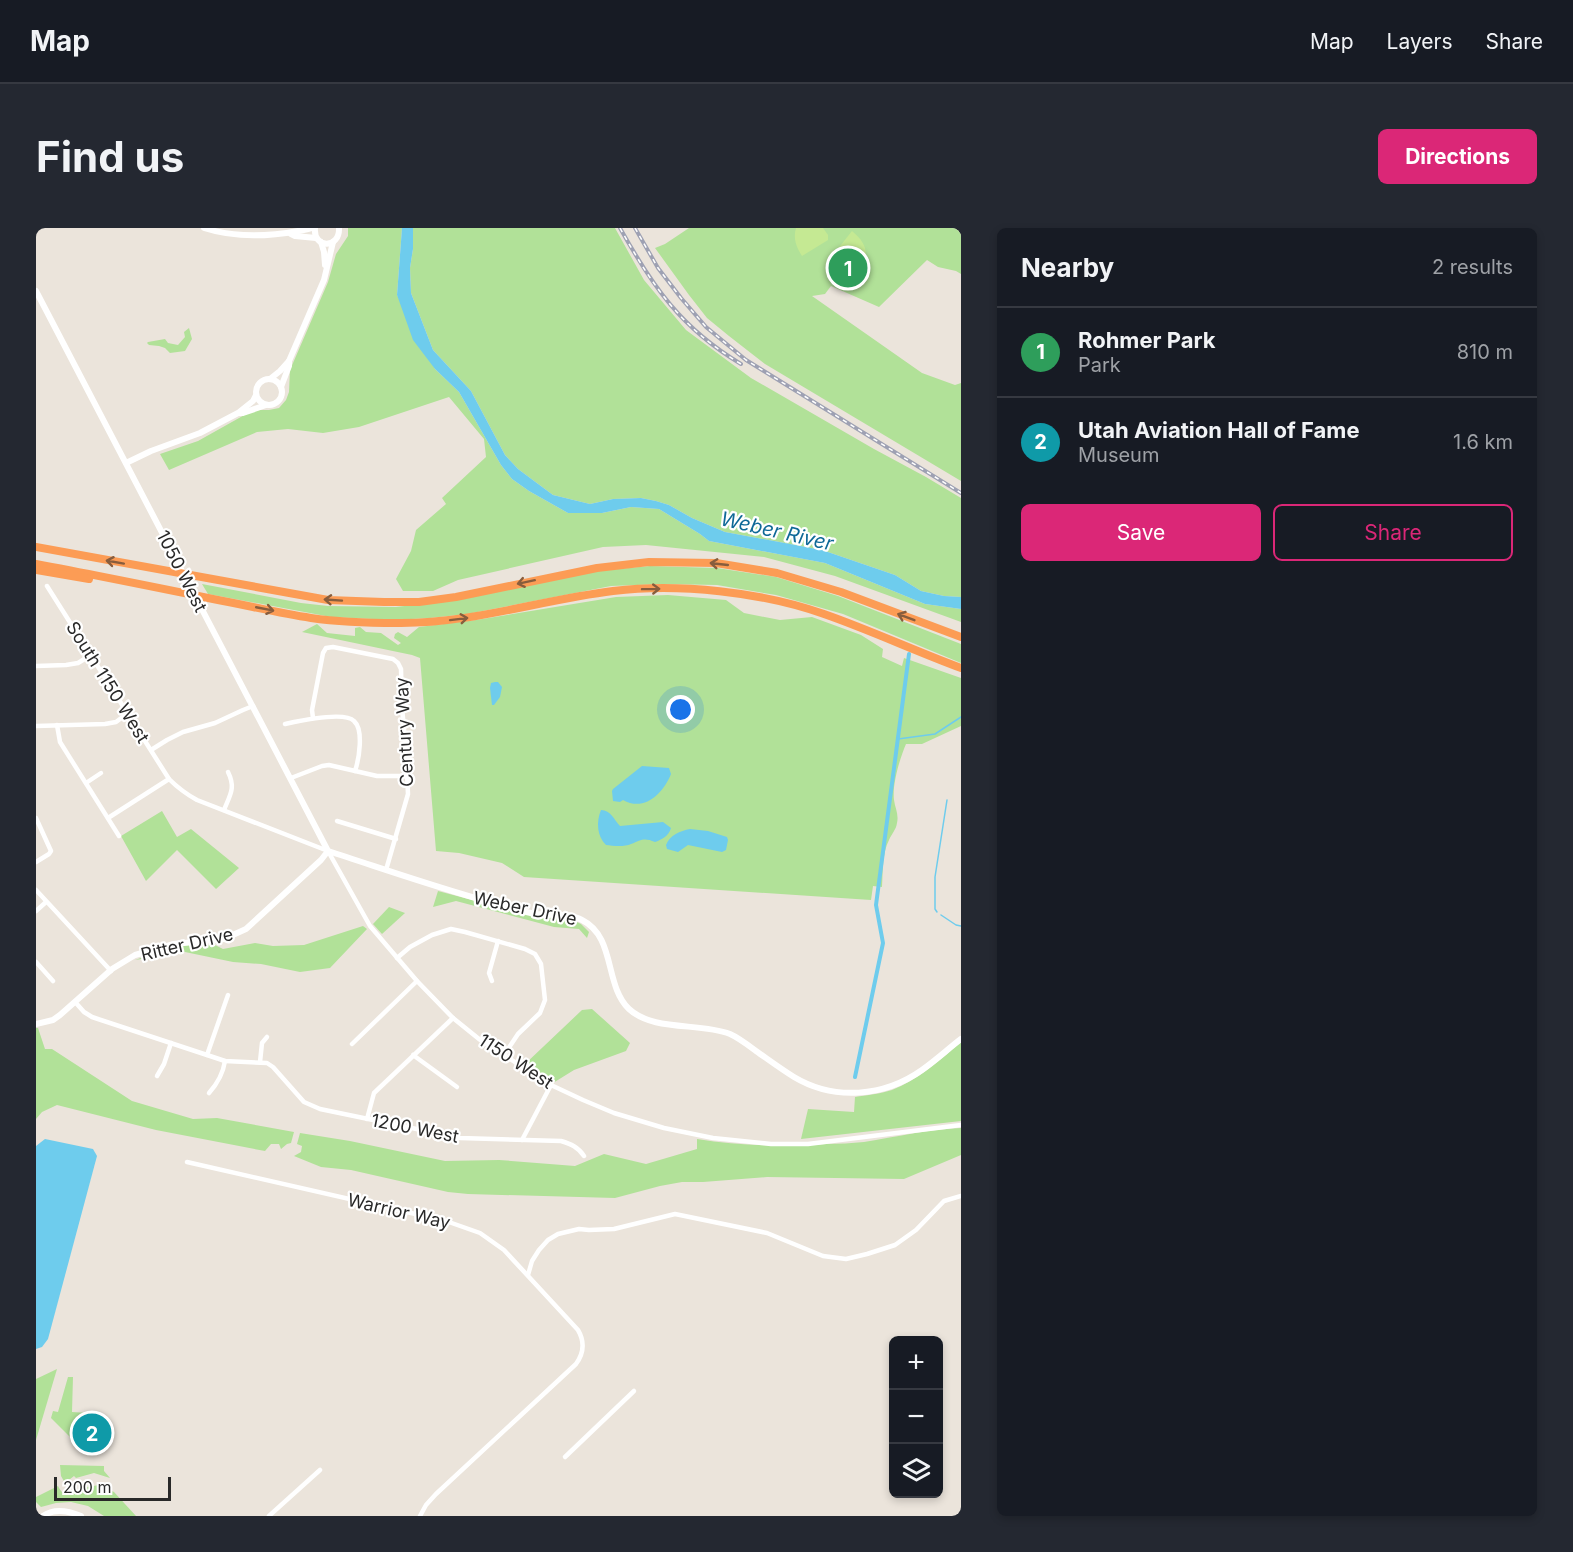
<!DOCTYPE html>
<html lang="en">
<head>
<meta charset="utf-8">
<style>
  body { margin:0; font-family:Inter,sans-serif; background:#242831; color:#f1f3f6 }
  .controls { position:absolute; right:18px; bottom:18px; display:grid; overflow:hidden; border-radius:9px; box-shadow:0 3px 9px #0003 }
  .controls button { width:54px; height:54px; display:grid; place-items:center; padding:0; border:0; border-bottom:2px solid #363941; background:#171b24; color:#f1f3f6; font:30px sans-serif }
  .scale { position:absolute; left:18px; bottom:15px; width:117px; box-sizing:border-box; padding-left:6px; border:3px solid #292929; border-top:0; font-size:16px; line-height:21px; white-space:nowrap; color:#292929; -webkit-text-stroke:4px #fff; paint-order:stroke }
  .you { position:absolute; left:645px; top:482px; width:21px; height:21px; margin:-15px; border:4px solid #fff; border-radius:50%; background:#1a73e8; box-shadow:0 0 0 9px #1a73e833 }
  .badge { display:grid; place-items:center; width:39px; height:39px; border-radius:50%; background:#db2777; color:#fff; font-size:20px; font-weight:700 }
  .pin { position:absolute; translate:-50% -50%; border:3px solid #fff; box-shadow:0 2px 6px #0006 }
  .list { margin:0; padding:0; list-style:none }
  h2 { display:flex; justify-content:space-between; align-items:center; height:78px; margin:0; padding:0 24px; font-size:26px }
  h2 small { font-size:20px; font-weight:400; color:#9ea1a6 }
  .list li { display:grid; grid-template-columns:39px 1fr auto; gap:18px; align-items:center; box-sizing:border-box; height:90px; padding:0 24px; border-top:2px solid #363941 }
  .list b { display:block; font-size:22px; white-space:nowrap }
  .list p { margin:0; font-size:20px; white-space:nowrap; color:#9ea1a6 }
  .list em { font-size:20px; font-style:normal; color:#9ea1a6 }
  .actions { display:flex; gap:12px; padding:18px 24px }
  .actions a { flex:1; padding:14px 0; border:2px solid #db2777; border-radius:9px; text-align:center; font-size:21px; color:#db2777 }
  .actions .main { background:#db2777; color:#fff }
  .icon { flex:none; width:33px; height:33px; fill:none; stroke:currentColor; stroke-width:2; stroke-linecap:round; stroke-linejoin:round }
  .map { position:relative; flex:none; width:925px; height:1288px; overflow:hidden; border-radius:9px }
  header { display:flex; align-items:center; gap:36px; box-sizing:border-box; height:84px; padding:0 30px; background:#171b24; border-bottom:2px solid #363941 }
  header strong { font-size:28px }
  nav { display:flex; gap:33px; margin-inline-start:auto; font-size:21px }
  .intro { display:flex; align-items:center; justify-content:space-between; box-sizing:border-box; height:144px; padding:0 36px }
  h1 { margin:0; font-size:42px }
  .button { padding:15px 27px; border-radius:9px; background:#db2777; color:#fff; font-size:21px; font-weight:700 }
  main { display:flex; gap:36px; padding:0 36px }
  aside { flex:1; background:#171b24; border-radius:9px; box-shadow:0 3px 9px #0003 }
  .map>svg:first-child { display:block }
  .green { fill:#b1e198 }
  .pitch { fill:#c5e993 }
  .water { fill:#6ecced }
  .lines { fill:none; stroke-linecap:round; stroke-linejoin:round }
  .stream { stroke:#6ecced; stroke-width:1.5 }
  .canal { stroke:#6ecced; stroke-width:4 }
  .street { stroke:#fff; stroke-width:4.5 }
  .secondary { stroke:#fff; stroke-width:6 }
  .highway { stroke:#fc9c55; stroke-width:8 }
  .rail-casing { stroke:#9ea1b3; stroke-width:4 }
  .rail { stroke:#fff; stroke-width:1.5; stroke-dasharray:4.5; stroke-linecap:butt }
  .oneway { stroke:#885d3d }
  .labels { text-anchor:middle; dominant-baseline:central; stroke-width:4.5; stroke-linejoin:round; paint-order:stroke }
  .street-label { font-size:18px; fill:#292929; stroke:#fff }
  .water-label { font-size:20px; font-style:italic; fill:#0f6997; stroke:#fff }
</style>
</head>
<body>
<header>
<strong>Map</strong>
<nav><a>Map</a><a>Layers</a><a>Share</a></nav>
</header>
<div class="intro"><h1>Find us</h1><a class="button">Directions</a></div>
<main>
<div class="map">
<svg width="925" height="1288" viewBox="0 0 925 1288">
  <rect width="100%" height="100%" fill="#ebe4db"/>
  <g class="green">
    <polygon points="312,0 366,0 361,67 399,141 423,164 465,237 476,251 493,263 532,285 566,285 595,279 623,281 664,306 673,313 789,335 889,376 925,381 925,394 799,348 728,329 610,317 567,319 422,352 397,363 367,363 360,351 375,323 380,302 410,276 406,270 450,229 448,211 413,169 323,199 287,205 252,201 221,204 133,242 124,226 162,213 212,185 223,182 233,182 243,180 250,172 253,164 254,142 292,54 300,26 312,8"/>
    <polygon points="377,0 579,0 608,52 650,102 715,150 838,221 890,249 925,270 925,369 908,368 885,363 859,347 786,322 689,304 656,290 633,277 620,273 605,270 577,271 554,276 517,267 482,241 469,227 435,163 397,122 375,65 374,40 377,21"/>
    <polygon points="653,0 923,0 925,5 925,46 920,43 902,39 891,32 843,79 795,58 789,66 776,68 886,145 919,157 925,155 925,253 729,136 693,108 671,90 653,67 619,20 629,16"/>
    <polygon points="153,100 156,111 149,123 134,125 129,120 123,118 113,117 111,115 112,114 129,111 132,115 142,117 149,109 148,104"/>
    <polygon points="614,338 681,340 740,349 802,368 925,416 925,435 807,386 740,367 681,357 627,356 575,358 431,386 394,390 358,392 295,389 172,366 166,356 265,375 292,378 360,379 427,371 560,343"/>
    <path d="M632,367L690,372L708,385L744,392L776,389L825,407L847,421L846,429L866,438L868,430L925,450V498L886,516H870C864,530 856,556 858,572C859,580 863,586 861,595C860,602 856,605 853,612C846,625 847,644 846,659L837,658L835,672L488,649L466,635L423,625L400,623L384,430L376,427L266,404L281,396L291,405L319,408V400L324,399L330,404L345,405L362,417L365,415L358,410L359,406L362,404L371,409L383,399L440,392L580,369Z"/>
    <polygon points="126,583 141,609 155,601 203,640 180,661 141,622 110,653 85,608"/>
    <polygon points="402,663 497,688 537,692 545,696 553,704 551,710 543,701 518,699 420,673 397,679"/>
    <polygon points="353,679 369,685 346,706 337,696"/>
    <polygon points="327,698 331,701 294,740 264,744 225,736 197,734 149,724 99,732 142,717 179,717 187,721 219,715 237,718 268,717"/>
    <polygon points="556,781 594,815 590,823 538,842 517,855 488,837 546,782"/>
    <polygon points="0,800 2,800 9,821 16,821 96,873 157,891 181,890 258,904 255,915 251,916 245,921 243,916 235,916 229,923 120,902 21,877 6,884 0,891"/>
    <path d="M925,814V893L765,911L772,881L818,884L819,869C831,867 844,866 856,862C882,852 904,832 925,814Z"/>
    <path d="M925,900V927L868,951L731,949L667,954H646L624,958L579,970L432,966L412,964L315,942L285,939L258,928L265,924L266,918L261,916L264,905L314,913L409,933L463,932L539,938L568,926L610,936L661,921V911C705,918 747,919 791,916C803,916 816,915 828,914C860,909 893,901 925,900Z"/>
    <polygon points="21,1141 0,1212 0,1151"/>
    <polygon points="32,1149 37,1149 36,1184 53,1185 53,1204 43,1207 38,1213 15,1190 17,1183 22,1184"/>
    <polygon points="24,1237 68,1238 68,1243 74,1250 58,1245 40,1250 38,1248 29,1255 25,1248"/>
    <path d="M64,1257L78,1264L100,1288H68L52,1278L35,1274L20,1275L5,1279L0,1274V1269L22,1258C30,1274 37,1265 48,1260C53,1258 59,1258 64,1257Z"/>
  </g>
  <g class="pitch">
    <path d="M760,0H787L792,7V12L766,28C760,19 757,10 760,0Z"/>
    <path d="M816,3C833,17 834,30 821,48L798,32L797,27Z"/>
  </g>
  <g class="water">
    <polygon points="366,0 377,0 377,21 374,40 375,65 397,122 435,163 469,227 482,241 517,267 554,276 577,271 605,270 620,273 633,277 656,290 689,304 786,322 859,347 885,363 908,368 925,369 925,381 889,376 789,335 673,313 664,306 623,281 595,279 566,285 532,285 493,263 476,251 465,237 423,164 399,141 377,112 361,67"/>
    <polygon points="459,454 462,454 466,459 464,469 458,477 456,477 454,460 455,455"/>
    <path d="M606,538L633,540L635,546C627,566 608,584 587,572L584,574L577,573L576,563L577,561Z"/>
    <path d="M565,582C575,582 578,592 584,598L627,594L635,600C633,608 625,612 619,614C608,609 605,612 595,616C589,619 577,618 570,617C561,608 560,594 565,582Z"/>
    <path d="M654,601L672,603L691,609L692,612L690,622L686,624L652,617L642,624L631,621L630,617C634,607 644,603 654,601Z"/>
    <polygon points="9,911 57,921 61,928 12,1111 6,1119 0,1121 0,918"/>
  </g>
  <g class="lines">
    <g class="stream">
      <polyline points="862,511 899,506 925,489"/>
      <polyline points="901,684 899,681 899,649 911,572"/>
      <polyline points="905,687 920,697 925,698"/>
    </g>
    <polyline class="canal" points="819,849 847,715 840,677 873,426"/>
    <g class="street">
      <path d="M11,358L133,551C142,560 150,566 161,572L292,623L334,698L381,753L417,790L443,811L468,827L515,857L547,872L578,885L628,900L677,910L735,916H772L925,897"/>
      <polyline points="0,438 30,437 42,435 55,427"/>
      <polyline points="277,490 276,482 287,425 290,420 297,419 357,431 362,435 365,441 366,479 370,524 372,566 350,642"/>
      <path d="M249,496C263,493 308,483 318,493C328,502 323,531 319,543"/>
      <polyline points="21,497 24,514 83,608"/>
      <polyline points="0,498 69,496 80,494 92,485"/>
      <polyline points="115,522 131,512 147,504 179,495 207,482 217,478"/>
      <polyline points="255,550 286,538 293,537 341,548 372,548"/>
      <polyline points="50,555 65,545"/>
      <path d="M188,582C194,567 200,560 192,544"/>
      <polyline points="0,590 15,623 13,626 0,634"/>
      <polyline points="72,590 133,551"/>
      <polyline points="301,593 360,611"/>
      <polyline points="0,662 75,743"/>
      <polyline points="0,683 10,674"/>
      <polyline points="361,730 374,719 396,707 415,701 429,704 489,721 499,726 505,736 509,772 504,785 482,806 468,827"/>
      <polyline points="0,734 17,753"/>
      <polyline points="456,753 453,745 462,713"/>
      <path d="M40,775L48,784L56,789L171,827L189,833L231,835L237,839L268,874L284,881L424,910L525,913C535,916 542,919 548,928"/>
      <polyline points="316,816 381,753"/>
      <polyline points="171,827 192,767"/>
      <polyline points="377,827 421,859"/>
      <polyline points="224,834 226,815 231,809"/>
      <polyline points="121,848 128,836 135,815"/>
      <path d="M173,865C182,855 187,846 189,833"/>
      <polyline points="331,891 338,865 417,790"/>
      <polyline points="486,912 515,857"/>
      <path d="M151,934L410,993L444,1005L468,1022L542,1102C549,1114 548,1125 540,1136L400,1266L390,1277L384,1288"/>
      <polyline points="492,1047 496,1033 503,1022 512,1012 522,1006 543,1001 553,1002 578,1001 639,986 731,1005 787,1028 810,1031 831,1026 859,1017 880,1002 908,973 925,968"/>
      <polyline points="529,1229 598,1163"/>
      <polyline points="233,1288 284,1242"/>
    </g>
    <g class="secondary">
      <path d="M168,0C199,10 230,9 262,3C267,2 271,2 276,0"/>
      <path d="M279,0C277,21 304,21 303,0"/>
      <polyline points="255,6 259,8 280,10"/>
      <polyline points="285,14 288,24 289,37"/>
      <polyline points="0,63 292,623"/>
      <polyline points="234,151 244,143 253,133"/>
      <circle cx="233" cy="164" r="13"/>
      <polyline points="245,159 253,138 253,133 288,52 297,14"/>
      <polyline points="203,185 207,185 230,177"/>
      <polyline points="90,235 115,223 164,205 202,185 217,173 220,167"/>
      <path d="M292,623C354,643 416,665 479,681C486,683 493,685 501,686C515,687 533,685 546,692C580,709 568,757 593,781C618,804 663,794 694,806C703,810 712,817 720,823C733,832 745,841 758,849C798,873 848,869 886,842C899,833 912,821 925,811"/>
      <polyline points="0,796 17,792 24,787 76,741 99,727 138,716 188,711 210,701 285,632 292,623"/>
      <path d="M7,1288C18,1280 33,1283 45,1288"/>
    </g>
    <g class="highway">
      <polyline points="0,319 292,372 348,374 383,374 420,369 561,340 613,334 680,335 741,345 805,364 925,409"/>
      <path d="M0,336C59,347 118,359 177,371C210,377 242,385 275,390C303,394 332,395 361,395C434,396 504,372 577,363C643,355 725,364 788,386C834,402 879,423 925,440"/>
      <polyline points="0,342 53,351"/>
    </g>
    <g class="rail-casing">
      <g id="rail">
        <path d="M584,0C617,59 645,100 705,136"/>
        <polyline points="599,0 622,40 645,70 670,99 710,132 925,265"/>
      </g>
    </g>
    <use href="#rail" class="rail"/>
  </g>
  <defs><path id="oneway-shaft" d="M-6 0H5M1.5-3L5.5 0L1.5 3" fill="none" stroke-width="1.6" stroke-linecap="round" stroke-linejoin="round" transform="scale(1.5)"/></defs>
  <g class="oneway">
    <use href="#oneway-shaft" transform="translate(79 334) rotate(-170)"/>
    <use href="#oneway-shaft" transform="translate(683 336) rotate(-174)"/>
    <use href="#oneway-shaft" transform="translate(490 354) rotate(168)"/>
    <use href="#oneway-shaft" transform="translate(615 361) rotate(-1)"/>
    <use href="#oneway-shaft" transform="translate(297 372) rotate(-176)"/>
    <use href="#oneway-shaft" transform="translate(229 381) rotate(11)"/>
    <use href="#oneway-shaft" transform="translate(870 389) rotate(-159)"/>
    <use href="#oneway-shaft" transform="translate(423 391) rotate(-7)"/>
  </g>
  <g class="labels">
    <g class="street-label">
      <text transform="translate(146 343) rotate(63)">1050 West</text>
      <text transform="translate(72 454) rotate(58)">South 1150 West</text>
      <text transform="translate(368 504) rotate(-93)">Century Way</text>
      <text transform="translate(489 680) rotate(12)">Weber Drive</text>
      <text transform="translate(151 716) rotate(-13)">Ritter Drive</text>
      <text transform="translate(480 833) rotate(33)">1150 West</text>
      <text transform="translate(379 900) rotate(11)">1200 West</text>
      <text transform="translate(363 983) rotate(13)">Warrior Way</text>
    </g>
    <g class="water-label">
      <text transform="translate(741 303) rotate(13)">Weber River</text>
    </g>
  </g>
</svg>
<div class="controls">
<button>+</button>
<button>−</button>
<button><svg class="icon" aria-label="layers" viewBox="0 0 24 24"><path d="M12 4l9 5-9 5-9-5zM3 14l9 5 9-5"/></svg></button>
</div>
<div class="scale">200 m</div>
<div class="you"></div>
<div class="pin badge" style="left:812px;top:40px;background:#2e9e5b">1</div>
<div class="pin badge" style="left:56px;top:1205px;background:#0f9aa8">2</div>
</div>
<aside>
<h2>Nearby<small>2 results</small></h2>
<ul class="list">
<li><span class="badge" style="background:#2e9e5b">1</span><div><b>Rohmer Park</b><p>Park</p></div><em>810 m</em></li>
<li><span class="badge" style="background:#0f9aa8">2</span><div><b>Utah Aviation Hall of Fame</b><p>Museum</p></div><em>1.6 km</em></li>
</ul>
<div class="actions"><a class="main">Save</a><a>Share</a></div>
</aside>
</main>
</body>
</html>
